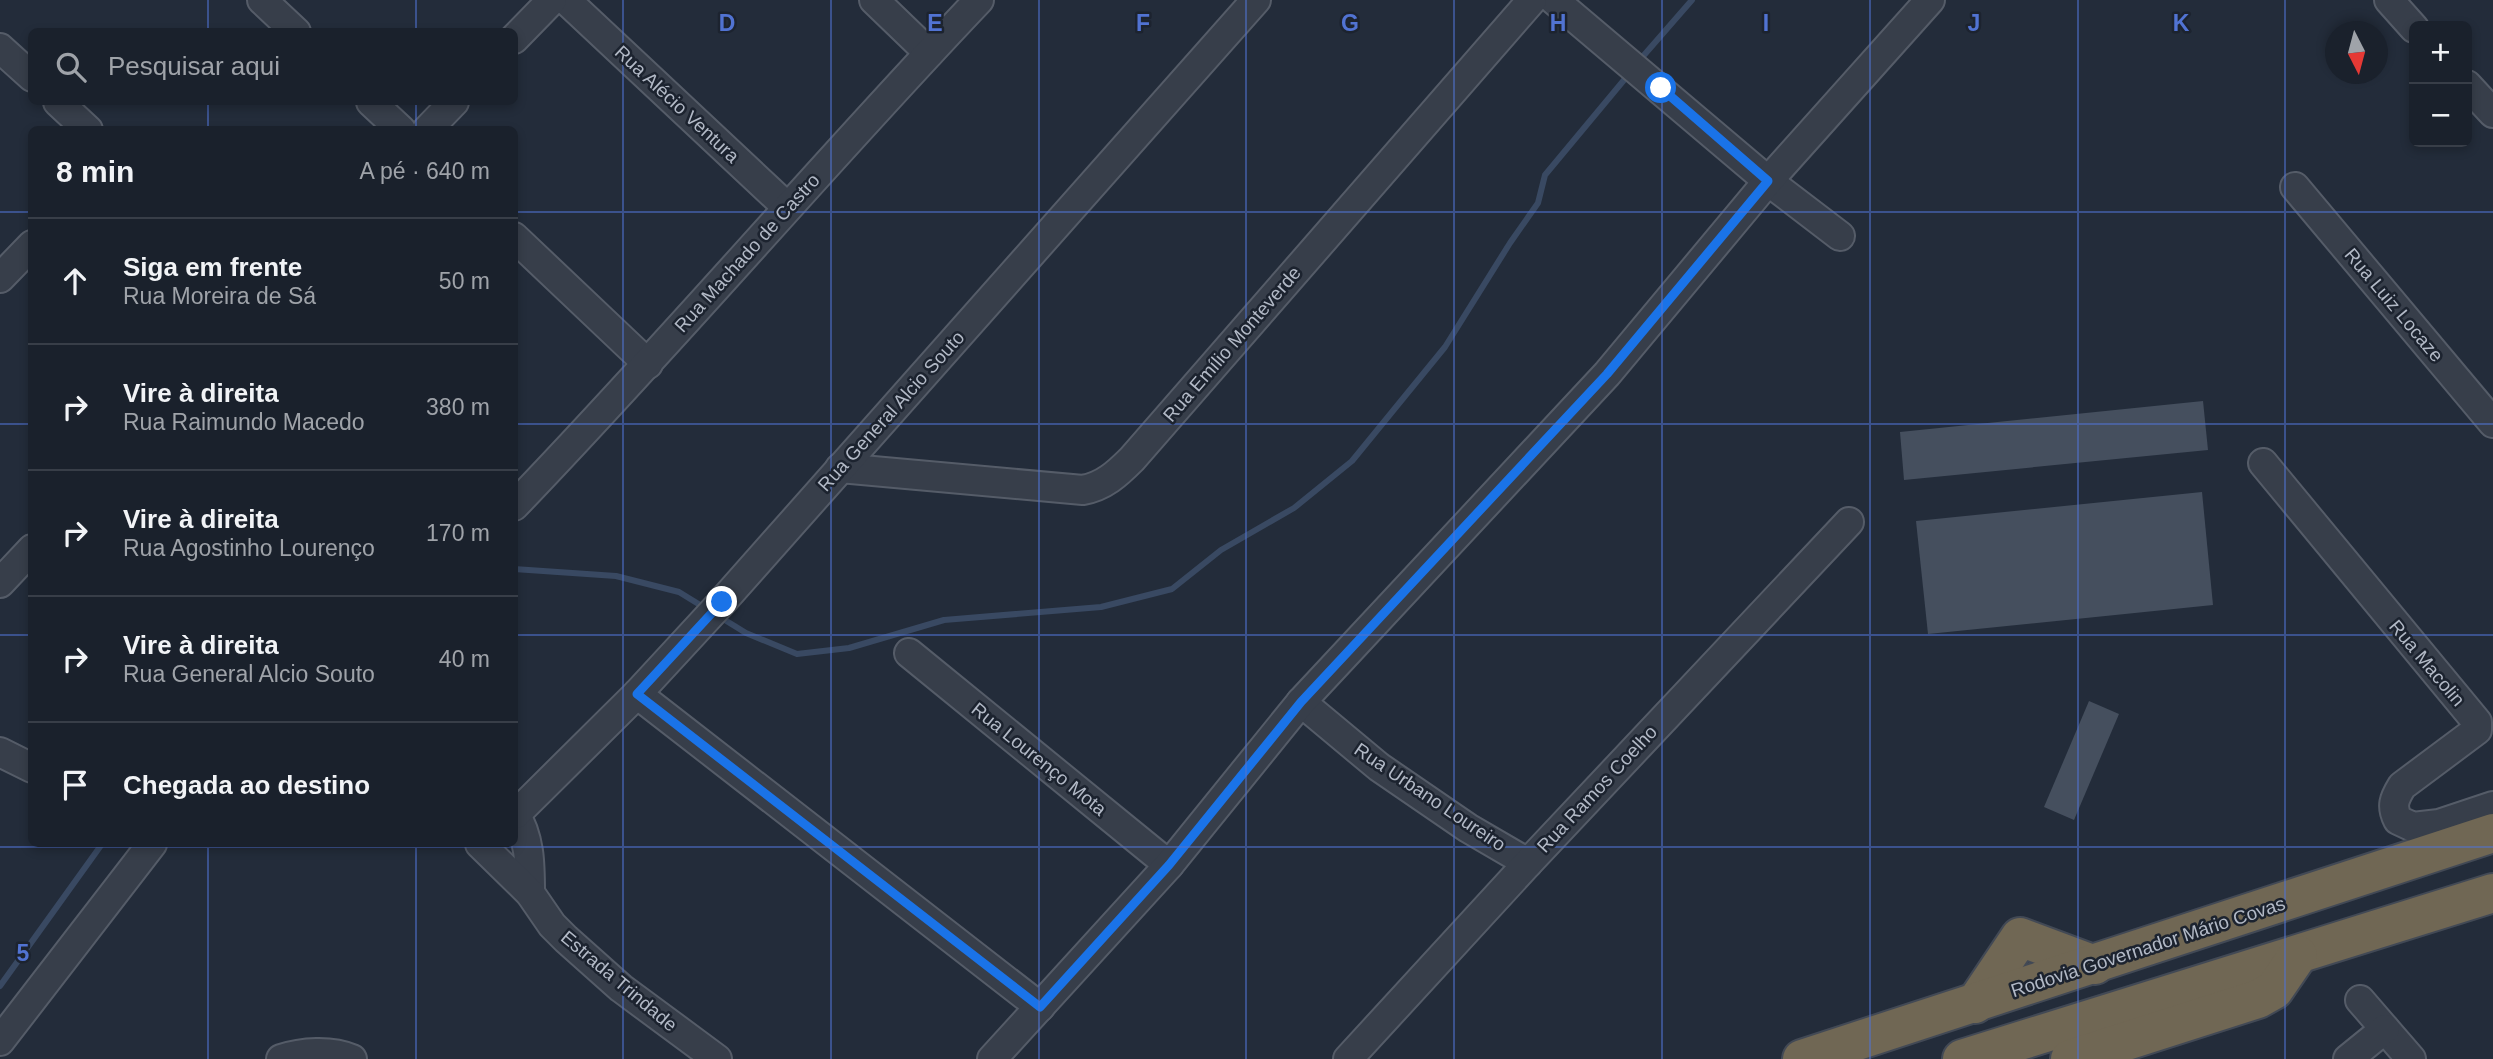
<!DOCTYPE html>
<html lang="pt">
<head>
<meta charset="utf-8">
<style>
  body { margin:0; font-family:Helvetica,sans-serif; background:#232934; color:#f1f3f6 }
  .controls { position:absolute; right:21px; top:21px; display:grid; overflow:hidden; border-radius:10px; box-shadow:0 4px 10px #0003 }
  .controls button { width:63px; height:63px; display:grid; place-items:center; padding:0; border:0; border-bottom:2px solid #383e48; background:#1a212c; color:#f1f3f6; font:35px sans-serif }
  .compass { position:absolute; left:2325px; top:21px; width:63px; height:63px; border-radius:50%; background:#1a212c; box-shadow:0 4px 10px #0003; rotate:174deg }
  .stop { position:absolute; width:21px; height:21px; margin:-16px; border:5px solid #1a73e8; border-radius:50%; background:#fff }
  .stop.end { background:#1a73e8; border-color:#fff; box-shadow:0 2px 7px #0008 }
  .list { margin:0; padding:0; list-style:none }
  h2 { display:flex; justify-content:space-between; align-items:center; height:91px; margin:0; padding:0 28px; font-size:30px }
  h2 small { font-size:23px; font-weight:400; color:#9fa3a9 }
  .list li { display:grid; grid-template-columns:46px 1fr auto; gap:21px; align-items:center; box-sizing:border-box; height:126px; padding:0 28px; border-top:2px solid #383e48 }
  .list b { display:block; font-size:26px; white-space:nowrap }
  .list p { margin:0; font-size:23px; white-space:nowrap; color:#9fa3a9 }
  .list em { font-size:23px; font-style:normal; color:#9fa3a9 }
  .icon { flex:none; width:38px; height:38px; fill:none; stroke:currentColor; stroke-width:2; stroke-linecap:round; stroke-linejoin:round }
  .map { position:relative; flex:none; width:2493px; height:1059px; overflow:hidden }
  .search { position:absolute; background:#1a212c; box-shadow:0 4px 10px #0003; left:28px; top:28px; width:490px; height:77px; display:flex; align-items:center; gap:18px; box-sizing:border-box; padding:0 24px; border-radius:10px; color:#9fa3a9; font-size:26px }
  .panel { position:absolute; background:#1a212c; box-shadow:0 4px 10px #0003; left:28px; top:126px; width:490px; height:721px; border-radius:10px }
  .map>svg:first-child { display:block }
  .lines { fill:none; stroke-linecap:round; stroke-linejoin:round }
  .stream { stroke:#394962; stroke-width:6 }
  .building { fill:#454f5e }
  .minor-casing { stroke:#555c68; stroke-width:32 }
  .highway-casing { stroke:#424955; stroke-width:42 }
  .minor { stroke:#373e4a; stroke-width:28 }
  .highway { stroke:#706754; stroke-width:38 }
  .route { stroke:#1a73e8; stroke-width:9 }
  .grid { fill:none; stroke:#5173d2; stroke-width:2; stroke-opacity:0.55 }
  .labels { text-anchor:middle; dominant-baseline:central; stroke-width:5; stroke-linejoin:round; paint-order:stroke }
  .street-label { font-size:19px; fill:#b2b9c6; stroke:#1c232f }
  .grid-label { font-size:23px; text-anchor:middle; font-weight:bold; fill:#5173d2; stroke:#1c232f; stroke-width:5; stroke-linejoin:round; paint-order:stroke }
</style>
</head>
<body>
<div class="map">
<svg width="2493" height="1059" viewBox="0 0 2493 1059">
  <rect width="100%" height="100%" fill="#232c3a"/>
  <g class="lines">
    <g class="stream">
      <polyline points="1638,62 1692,0"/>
      <polyline points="514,569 616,576 679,592 705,608"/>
      <polyline points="720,617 746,633 797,654 849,648 944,620 1101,607 1172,589 1221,550 1294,508 1352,461 1445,347 1510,243 1538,203 1545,175 1629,74"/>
      <polyline points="0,986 102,844"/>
    </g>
  </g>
  <g class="building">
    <polygon points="2203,401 2208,450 1904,480 1900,432"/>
    <polygon points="2202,492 2213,605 1928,634 1916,521"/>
    <polygon points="2089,701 2119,714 2074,820 2044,807"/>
  </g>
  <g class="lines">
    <g class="minor-casing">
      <g id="minor">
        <polyline points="262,0 296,32"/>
        <polyline points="566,0 787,207"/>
        <polyline points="874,0 929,53"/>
        <polyline points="1554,0 1768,181 1840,236"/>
        <polyline points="2389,0 2414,28"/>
        <polyline points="514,39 552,0"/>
        <polyline points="0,48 32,77"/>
        <polyline points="2467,85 2493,113"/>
        <polyline points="58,102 88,130"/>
        <polyline points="371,102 401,130"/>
        <polyline points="427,130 454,102"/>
        <polyline points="2295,187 2493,423"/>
        <polyline points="514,237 648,364"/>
        <polyline points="0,278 32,245"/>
        <path d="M2263,463L2477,722V730L2402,786C2394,799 2391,806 2398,820L2413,827L2439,824L2493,806"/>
        <path d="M840,468L1083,490C1104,486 1117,474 1132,459L1532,0"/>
        <path d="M514,506C673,341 821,166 979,0"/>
        <polyline points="0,583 32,549"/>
        <polyline points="909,653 1169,865"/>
        <polyline points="637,694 1040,1007"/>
        <polyline points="1301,702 1379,767 1468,828 1528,863"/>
        <polyline points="0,752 32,768"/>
        <path d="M514,812C530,837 530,864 530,893"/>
        <polyline points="516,814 637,694 722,602 1256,0"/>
        <polyline points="480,844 530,893 552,925 566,939 621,988 717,1059"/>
        <polyline points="2360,1000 2411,1059"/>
        <polyline points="0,1041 152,844"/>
        <path d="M281,1059C302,1052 331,1050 352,1059"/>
        <polyline points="992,1059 1169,865 1301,702 1607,374 1768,181 1930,0"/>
        <polyline points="1348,1059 1528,863 1849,522"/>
        <polyline points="2348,1059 2385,1029"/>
      </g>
    </g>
    <g class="highway-casing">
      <g id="highway">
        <polyline points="1975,1004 2020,937 2095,965"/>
        <polyline points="1802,1059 2493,833"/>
        <polyline points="1962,1059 2493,893"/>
        <polyline points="2070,1059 2258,999 2274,990 2298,955"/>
      </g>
    </g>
    <use href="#minor" class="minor"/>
    <use href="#highway" class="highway"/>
  </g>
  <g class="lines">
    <polyline class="route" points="722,602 637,694 1040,1007 1169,865 1301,702 1607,374 1768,181 1661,88"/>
  </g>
  <path class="grid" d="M208,0V32M416,0V32M623,0V1059M831,0V1059M1039,0V1059M1246,0V1059M1454,0V1059M1662,0V1059M1870,0V1059M2078,0V1059M2285,0V1059M208,102V130M416,102V130M0,212H32M514,212H2493M0,424H32M514,424H2493M0,635H32M514,635H2493M208,844V1059M416,844V1059M0,847H2493"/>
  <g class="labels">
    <g class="street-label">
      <text transform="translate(677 104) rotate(43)">Rua Alécio Ventura</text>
      <text transform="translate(747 253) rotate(-48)">Rua Machado de Castro</text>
      <text transform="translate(2394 305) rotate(50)">Rua Luiz Locaze</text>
      <text transform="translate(1232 344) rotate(-49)">Rua Emílio Monteverde</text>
      <text transform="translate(891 411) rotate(-48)">Rua General Alcio Souto</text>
      <text transform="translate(2427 663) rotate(50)">Rua Macolin</text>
      <text transform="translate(1039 759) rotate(39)">Rua Lourenço Mota</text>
      <text transform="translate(1597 789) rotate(-47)">Rua Ramos Coelho</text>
      <text transform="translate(1430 797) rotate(34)">Rua Urbano Loureiro</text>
      <text transform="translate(2148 947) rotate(-18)">Rodovia Governador Mário Covas</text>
      <text transform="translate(619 981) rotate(40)">Estrada Trindade</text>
    </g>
  </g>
  <g class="grid-label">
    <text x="727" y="31">D</text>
    <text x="935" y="31">E</text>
    <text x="1143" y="31">F</text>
    <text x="1350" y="31">G</text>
    <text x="1558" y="31">H</text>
    <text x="1766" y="31">I</text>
    <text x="1974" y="31">J</text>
    <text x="2181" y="31">K</text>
    <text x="23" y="961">5</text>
  </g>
</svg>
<div class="controls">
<button>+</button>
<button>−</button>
</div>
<svg class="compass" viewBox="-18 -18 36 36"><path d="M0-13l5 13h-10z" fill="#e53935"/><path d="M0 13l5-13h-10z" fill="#9fa3a9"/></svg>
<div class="stop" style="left:1661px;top:88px"></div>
<div class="stop end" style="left:722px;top:602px"></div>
<div class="search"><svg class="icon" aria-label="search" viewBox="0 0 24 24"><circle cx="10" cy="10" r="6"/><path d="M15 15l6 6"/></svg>Pesquisar aqui</div>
<section class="panel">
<h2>8 min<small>A pé · 640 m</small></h2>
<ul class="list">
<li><svg class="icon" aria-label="ahead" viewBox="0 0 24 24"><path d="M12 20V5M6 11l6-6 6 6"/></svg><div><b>Siga em frente</b><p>Rua Moreira de Sá</p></div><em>50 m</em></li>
<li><svg class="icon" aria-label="right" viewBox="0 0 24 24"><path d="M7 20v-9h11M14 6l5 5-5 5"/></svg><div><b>Vire à direita</b><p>Rua Raimundo Macedo</p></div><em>380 m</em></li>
<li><svg class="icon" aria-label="right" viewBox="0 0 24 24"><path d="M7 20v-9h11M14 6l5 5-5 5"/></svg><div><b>Vire à direita</b><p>Rua Agostinho Lourenço</p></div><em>170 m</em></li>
<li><svg class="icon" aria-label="right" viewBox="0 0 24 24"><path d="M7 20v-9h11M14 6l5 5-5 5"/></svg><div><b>Vire à direita</b><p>Rua General Alcio Souto</p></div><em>40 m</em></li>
<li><svg class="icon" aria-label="arrive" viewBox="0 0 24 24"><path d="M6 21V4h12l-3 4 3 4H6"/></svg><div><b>Chegada ao destino</b></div></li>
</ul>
</section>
</div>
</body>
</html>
